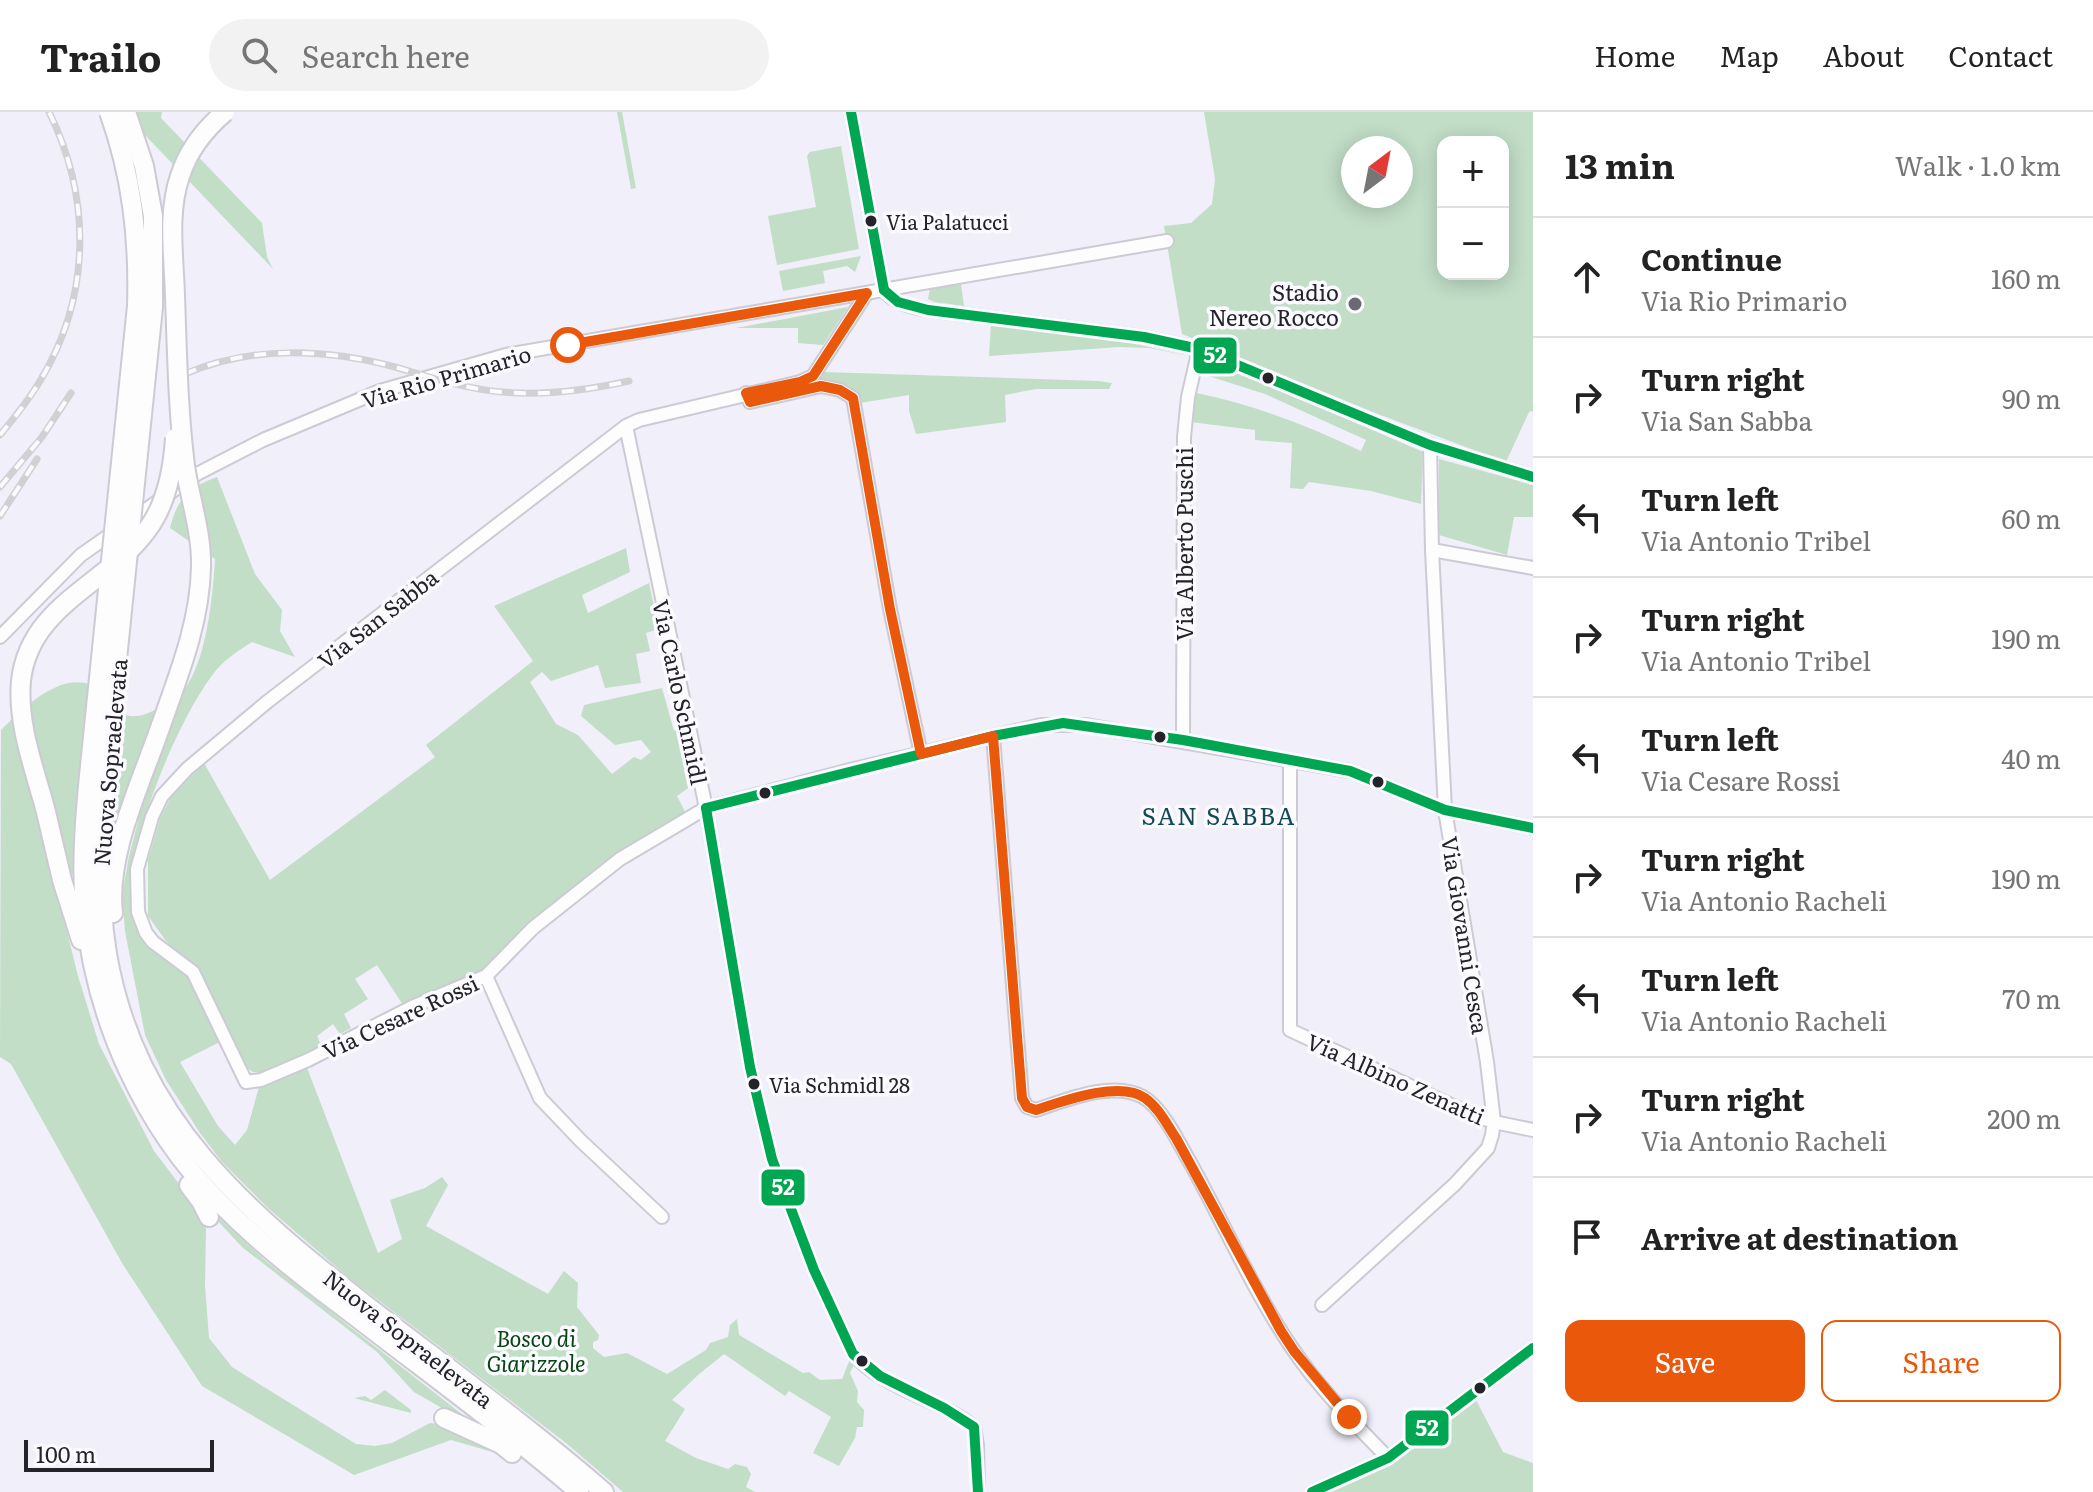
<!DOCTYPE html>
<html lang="en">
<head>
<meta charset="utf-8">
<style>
  body { margin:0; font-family:Literata,serif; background:#f2f2f2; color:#222 }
  .controls { position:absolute; right:24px; top:24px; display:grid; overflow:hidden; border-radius:16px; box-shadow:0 4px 20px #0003 }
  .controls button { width:72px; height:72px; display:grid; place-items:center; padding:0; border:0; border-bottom:2px solid #e0e0e0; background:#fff; color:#222; font:40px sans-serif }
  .compass { position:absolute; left:1341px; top:24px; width:72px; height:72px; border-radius:50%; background:#fff; box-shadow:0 4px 20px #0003; rotate:32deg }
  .scale { position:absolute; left:24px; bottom:20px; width:190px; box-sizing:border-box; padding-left:8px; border:4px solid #24232a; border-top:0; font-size:22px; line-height:28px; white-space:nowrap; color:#24232a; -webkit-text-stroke:6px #fbfafe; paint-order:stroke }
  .stop { position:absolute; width:24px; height:24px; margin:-18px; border:6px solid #ea580c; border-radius:50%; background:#fff }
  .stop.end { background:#ea580c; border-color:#fff; box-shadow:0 2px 8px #0008 }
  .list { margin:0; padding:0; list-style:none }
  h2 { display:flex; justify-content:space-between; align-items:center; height:104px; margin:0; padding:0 32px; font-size:34px }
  h2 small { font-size:26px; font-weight:400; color:#767676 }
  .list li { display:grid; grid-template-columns:52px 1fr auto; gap:24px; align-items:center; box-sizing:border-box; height:120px; padding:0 32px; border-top:2px solid #e0e0e0 }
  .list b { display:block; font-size:30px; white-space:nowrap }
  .list p { margin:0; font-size:26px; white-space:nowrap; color:#767676 }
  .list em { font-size:26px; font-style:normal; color:#767676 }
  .actions { display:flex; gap:16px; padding:24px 32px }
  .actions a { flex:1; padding:18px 0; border:2px solid #ea580c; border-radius:16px; text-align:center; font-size:28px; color:#ea580c }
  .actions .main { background:#ea580c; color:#fff }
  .icon { flex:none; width:44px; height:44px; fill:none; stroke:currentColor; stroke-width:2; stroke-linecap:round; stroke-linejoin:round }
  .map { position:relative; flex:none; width:1533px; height:1380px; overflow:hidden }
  header { display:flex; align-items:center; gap:48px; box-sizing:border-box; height:112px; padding:0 40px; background:#fff; border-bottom:2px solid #e0e0e0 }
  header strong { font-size:38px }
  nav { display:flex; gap:44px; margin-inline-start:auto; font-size:28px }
  .search { width:560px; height:72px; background:#f2f2f2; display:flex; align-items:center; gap:20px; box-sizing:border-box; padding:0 28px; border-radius:44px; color:#767676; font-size:30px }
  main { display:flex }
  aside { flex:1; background:#fff }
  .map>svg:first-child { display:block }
  .green { fill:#c2dec7; fill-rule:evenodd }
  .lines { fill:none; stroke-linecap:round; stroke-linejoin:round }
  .minor-casing { stroke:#cccbd3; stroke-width:16 }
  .highway-casing { stroke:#cccbd3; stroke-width:22 }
  .minor { stroke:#fdfdfe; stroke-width:12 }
  .highway { stroke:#fdfdfe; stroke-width:18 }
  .rail-casing { stroke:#d1d0d3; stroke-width:7 }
  .rail { stroke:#fbfafe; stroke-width:4; stroke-dasharray:12; stroke-linecap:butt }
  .highway-bridge-casing { stroke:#cccbd3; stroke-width:22; stroke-linecap:butt }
  .highway-bridge { stroke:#fdfdfe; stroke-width:18 }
  .bus-1-casing { stroke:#fbfafe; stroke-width:16 }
  .bus-1 { stroke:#00a651; stroke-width:10 }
  .route { stroke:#ea580c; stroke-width:10 }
  .bus-dot { fill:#24232a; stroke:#fbfafe; stroke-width:3 }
  .poi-dot { fill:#6b6a73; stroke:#fbfafe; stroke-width:3 }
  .labels { text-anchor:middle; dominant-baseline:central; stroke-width:7; stroke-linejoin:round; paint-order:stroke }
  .bus-label { font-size:20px; fill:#24232a; stroke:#fbfafe; text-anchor:start }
  .poi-label { font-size:22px; fill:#24232a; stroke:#fbfafe; text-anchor:end }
  .street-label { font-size:22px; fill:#24232a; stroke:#fbfafe }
  .park-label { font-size:22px; font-style:italic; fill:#074513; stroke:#fbfafe }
  .neighbourhood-label { font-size:24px; letter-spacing:2px; fill:#134958; stroke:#fbfafe }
  .line-badge { stroke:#fbfafe; stroke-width:3 }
  .badge-label { font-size:22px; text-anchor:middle; font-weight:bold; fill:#fff }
</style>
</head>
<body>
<header>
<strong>Trailo</strong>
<div class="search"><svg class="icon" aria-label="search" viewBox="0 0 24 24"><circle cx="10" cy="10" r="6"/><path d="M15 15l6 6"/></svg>Search here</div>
<nav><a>Home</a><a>Map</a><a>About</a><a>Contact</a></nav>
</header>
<main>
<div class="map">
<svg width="1533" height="1380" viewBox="0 0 1533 1380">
  <rect width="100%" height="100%" fill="#f0effa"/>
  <g class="green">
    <polygon points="123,0 162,0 161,6 262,111 267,145 273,157"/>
    <polygon points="617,0 622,0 636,76 631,77"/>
    <path d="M1204,0H1533V299L1529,300L1506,350L1378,302L1182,222L1164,114L1191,111L1212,92L1215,67ZM1443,30H1503V162H1443ZM1353,36H1401V84H1353Z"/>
    <polygon points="841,34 859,137 777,153 768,104 816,95 807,44 810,40"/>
    <polygon points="861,144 855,160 847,154 823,159 825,171 783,179 779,159"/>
    <polygon points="961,172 964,194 935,190 928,187 930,177"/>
    <polygon points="848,195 823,233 798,231 798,216 736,216"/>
    <polygon points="991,212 1122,229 1189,244 1149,236 1119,235 989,244"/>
    <path d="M1211,251H1218L1423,340L1421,392L1371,379L1309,370L1303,377L1290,376L1292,331L1255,328V318L1190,310L1196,281C1255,293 1306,313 1361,339L1366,328L1265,282L1199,261Z"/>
    <path d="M824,260L1098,269L1112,271L1109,277H1036L1005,283L1006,310L916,322L909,299V283L860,291C849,273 838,268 817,268Z"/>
    <polygon points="1439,347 1533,373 1533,405 1514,405 1507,443 1439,423"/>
    <path d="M217,365L255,462L282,498L280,519L295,545L252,530C236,540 222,549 211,565C176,612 115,753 135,809C138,816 141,827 145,832C157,845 178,850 189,864C201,881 211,911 220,930L180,950L218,1014L235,1033L247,1018L259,975L306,953L378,1141L402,1127L390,1088L425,1076L442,1065L448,1073L426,1114L548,1182L564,1159L578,1171L577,1195L599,1223L598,1228L593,1230V1236L604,1245L627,1241L667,1262L706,1238L710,1231L728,1225L730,1213L737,1207L739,1223L803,1261L809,1260L820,1268L842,1267L850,1247L855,1250L850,1261L858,1279L857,1290L864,1298L863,1315H857L855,1326L839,1354L813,1341L831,1305L789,1279L785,1284L724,1242L698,1263L672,1288L685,1297L665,1329L696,1346L728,1357L735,1352L747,1355L751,1362L746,1375L755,1380H623L566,1331L348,1165L269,1097L222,1050L200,1021L166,968L145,923L125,819L122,783L129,744L141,698L167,615L117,729L108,727L73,762L69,760L38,703L78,864L99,932L154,1039L202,1102L206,1117L205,1173L209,1226L232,1255L356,1332L375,1334L392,1331L430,1311L450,1313L478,1324L489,1339L451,1328L354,1363L202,1274L122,1151L11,952L0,945L1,618C26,594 68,550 105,581C113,587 115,600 126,603C137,607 150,601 160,595C165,592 171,590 176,586C206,563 213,483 215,447L170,416C177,387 189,375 217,365Z"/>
    <polygon points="626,436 630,460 582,483 588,501 649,471 659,517 646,521 650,539 636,542 641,571 605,576 598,553 551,569 542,560 530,570 556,612 578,623 612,662 634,645 641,648 651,640 641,628 615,633 581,604 584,593 662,576 674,619 684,612 694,672 677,684 686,702 615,743 524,815 485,856 403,893 377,853 355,867 368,887 344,902 351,916 340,922 333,912 317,924 322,935 269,960 253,960 243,953 202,862 166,829 148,804 148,748 160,707 171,685 204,651 270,768 435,645 426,633 533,549 494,494"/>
    <polygon points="218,1105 267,1150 472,1310 473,1314 414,1280 377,1240 242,1135 216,1107"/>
    <polygon points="385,1278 411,1298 411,1301 354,1286 365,1284 371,1288"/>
    <polygon points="1475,1286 1503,1340 1533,1351 1533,1380 1323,1380 1392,1351"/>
  </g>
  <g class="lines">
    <g class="minor-casing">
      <g id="minor">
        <polyline points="851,0 884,178"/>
        <path d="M884,178C894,192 912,195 928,198L1144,225L1199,237L1430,333L1533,365"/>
        <polyline points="867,181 813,264 800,270 639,308 626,314 267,590 187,657 162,684 152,705 137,757 138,800 146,821 153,830 193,860 246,970 261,968 308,948 412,895 486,864 533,816 620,747 706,696 850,658 1041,613 1085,613 1350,659 1445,698 1533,716"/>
        <polyline points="746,281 750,290 821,274 840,278 853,286 890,497 921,642"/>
        <path d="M626,314L706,696L750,955L772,1047L814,1158L853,1242C884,1277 937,1286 974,1315L977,1333L978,1380"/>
        <polyline points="1432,438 1533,456"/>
        <polyline points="0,525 81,443 197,362 263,328 380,279 506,243 1167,129"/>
        <path d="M993,624L1022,986L1027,995L1036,998C1066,988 1113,968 1143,985C1162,995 1181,1035 1192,1054C1225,1114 1253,1178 1292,1236C1319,1276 1354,1311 1388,1346"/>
        <polyline points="1183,628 1184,325 1188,285 1199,237"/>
        <polyline points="1290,648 1290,918 1468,1001 1494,1010 1533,1018"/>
        <polyline points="486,864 540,986 581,1029 662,1105"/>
        <polyline points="1322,1193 1455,1072 1488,1036 1492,1023 1494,1010 1487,950 1445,698 1432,438 1430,333"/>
        <polyline points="1312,1380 1388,1346 1533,1236"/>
      </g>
    </g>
    <g class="highway-casing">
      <g id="highway">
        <path d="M90,654C85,703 81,751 85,799C95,907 144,1015 220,1091C261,1133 308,1169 355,1204C430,1262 507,1318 579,1380"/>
        <path d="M106,655C99,718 97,780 107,842C136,1009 246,1099 371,1197C449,1257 529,1315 604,1380"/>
        <polyline points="46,700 62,768 81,828"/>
        <path d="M113,801C106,742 142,669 161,613"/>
        <polyline points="189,1073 201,1089 209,1105"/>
        <polyline points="444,1306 501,1332 512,1341"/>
      </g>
    </g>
    <use href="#minor" class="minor"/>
    <use href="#highway" class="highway"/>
    <g class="rail-casing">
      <g id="rail">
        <path d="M185,262C251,233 327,237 395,255C430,265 465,277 502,280C545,284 588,278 629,269"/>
        <path d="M0,323C14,306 29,288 40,269C91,185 92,87 49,0"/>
        <polyline points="0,375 42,325 71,281"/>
        <polyline points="0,404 37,347"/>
      </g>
    </g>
    <use href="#rail" class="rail"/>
    <g class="highway-bridge-casing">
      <g id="highway-bridge">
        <path d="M161,613C179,562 200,510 201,455C202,421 190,387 185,354C178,298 177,241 175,184C174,146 167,101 180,64C188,39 205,17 225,0"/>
        <path d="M90,654L137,194C139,126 132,64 109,0"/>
        <polyline points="106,655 153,195 153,104 144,54 126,0"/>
        <path d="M46,700C35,658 17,613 21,569C29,493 108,472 147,418C166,393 173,357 175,326"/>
      </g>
    </g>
    <use href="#highway-bridge" class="highway-bridge"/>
    <g class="bus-1-casing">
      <g id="bus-1">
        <polyline points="851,0 884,178"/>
        <polyline points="884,178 898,190 928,198 1144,225 1199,237 1430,333 1533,365"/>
        <polyline points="706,696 993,624 1063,611 1183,628 1350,659 1445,698 1533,716"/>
        <polyline points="706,696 750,955 772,1047 814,1158 853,1242 880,1264 944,1296 974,1315 978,1380"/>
        <polyline points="1312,1380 1388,1346 1533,1236"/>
      </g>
    </g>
    <use href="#bus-1" class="bus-1"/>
  </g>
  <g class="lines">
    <path class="route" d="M568,233L867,181L813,264L800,270L746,281L750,290L821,274L840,278L853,286L890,497L921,642L993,624L1022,986L1027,995L1036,998C1063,989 1120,968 1145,986C1159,996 1167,1013 1176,1026L1281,1219L1294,1239L1349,1305"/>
  </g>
  <g class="bus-dot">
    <circle cx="871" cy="109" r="7"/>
    <circle cx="1268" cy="266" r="7"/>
    <circle cx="1160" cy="625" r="7"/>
    <circle cx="1378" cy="670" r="7"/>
    <circle cx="765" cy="681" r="7"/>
    <circle cx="754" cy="972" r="7"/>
    <circle cx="862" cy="1249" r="7"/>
    <circle cx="1480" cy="1276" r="7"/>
  </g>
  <circle class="poi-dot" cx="1355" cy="192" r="8"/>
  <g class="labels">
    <g class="bus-label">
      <text x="886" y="109">Via Palatucci</text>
      <text x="769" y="972">Via Schmidl 28</text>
    </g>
    <g class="poi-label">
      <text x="1339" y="179">Stadio<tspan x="1339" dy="25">Nereo Rocco</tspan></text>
    </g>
    <g class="street-label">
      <text transform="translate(446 264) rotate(-16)">Via Rio Primario</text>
      <text transform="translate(1183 432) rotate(-90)">Via Alberto Puschi</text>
      <text transform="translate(377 506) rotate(-38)">Via San Sabba</text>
      <text transform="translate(681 580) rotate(78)">Via Carlo Schmidl</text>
      <text transform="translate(109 650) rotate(-85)">Nuova Sopraelevata</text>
      <text transform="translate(1466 823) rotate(81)">Via Giovanni Cesca</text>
      <text transform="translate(400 904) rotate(-25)">Via Cesare Rossi</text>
      <text transform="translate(1396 966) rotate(24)">Via Albino Zenatti</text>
      <text transform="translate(409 1226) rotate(38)">Nuova Sopraelevata</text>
    </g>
    <g class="park-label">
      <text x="536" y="1225">Bosco di<tspan x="536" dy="25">Giarizzole</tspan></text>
    </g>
    <g class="neighbourhood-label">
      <text x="1219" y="702">SAN SABBA</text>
    </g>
  </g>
  <g class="line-badge">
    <rect x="1192" y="224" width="46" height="39" rx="8" fill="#00a651"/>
    <rect x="760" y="1056" width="46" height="39" rx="8" fill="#00a651"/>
    <rect x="1404" y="1297" width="46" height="38" rx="8" fill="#00a651"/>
  </g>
  <g class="badge-label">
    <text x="1215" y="251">52</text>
    <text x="783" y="1083">52</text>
    <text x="1427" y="1324">52</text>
  </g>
</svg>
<div class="controls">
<button>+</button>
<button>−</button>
</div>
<svg class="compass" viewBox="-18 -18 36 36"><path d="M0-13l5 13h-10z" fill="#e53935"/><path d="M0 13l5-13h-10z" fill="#767676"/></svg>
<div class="scale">100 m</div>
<div class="stop" style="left:568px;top:233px"></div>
<div class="stop end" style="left:1349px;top:1305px"></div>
</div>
<aside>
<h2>13 min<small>Walk · 1.0 km</small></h2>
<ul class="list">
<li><svg class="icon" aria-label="ahead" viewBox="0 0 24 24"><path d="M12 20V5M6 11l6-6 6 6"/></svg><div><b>Continue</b><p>Via Rio Primario</p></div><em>160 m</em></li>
<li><svg class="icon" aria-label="right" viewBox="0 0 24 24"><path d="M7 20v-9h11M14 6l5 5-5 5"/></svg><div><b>Turn right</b><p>Via San Sabba</p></div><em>90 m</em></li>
<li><svg class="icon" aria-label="left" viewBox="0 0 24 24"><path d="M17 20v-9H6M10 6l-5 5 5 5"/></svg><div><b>Turn left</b><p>Via Antonio Tribel</p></div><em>60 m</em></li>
<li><svg class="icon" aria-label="right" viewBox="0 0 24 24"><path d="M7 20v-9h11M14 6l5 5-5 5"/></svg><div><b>Turn right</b><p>Via Antonio Tribel</p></div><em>190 m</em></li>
<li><svg class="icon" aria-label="left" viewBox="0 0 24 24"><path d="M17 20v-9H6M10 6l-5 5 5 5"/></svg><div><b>Turn left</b><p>Via Cesare Rossi</p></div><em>40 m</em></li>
<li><svg class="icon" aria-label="right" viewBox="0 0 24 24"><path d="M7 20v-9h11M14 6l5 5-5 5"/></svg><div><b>Turn right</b><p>Via Antonio Racheli</p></div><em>190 m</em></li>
<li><svg class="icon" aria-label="left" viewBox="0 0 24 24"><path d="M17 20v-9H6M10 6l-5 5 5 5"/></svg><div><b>Turn left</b><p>Via Antonio Racheli</p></div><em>70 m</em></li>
<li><svg class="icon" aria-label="right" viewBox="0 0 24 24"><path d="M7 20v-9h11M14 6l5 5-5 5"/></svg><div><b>Turn right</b><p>Via Antonio Racheli</p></div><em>200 m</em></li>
<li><svg class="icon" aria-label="arrive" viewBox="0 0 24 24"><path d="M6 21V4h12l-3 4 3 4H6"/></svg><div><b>Arrive at destination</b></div></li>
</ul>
<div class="actions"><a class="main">Save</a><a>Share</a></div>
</aside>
</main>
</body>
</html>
